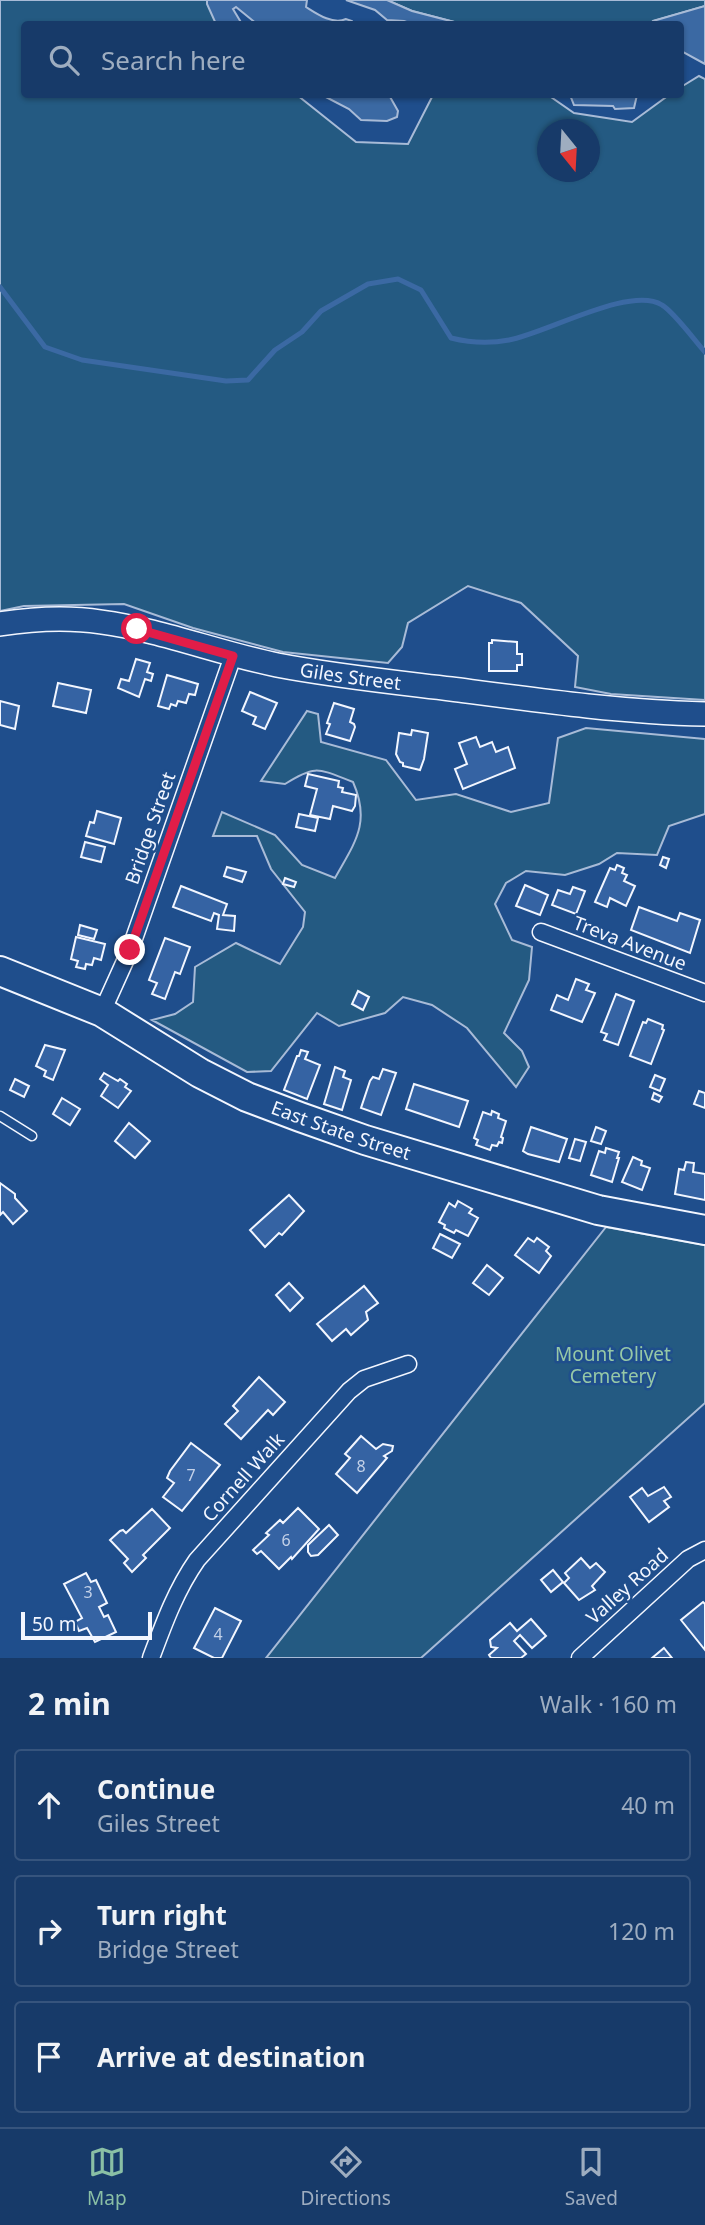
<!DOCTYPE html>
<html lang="en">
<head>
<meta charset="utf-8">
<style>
  body { margin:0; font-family:"Noto Sans",sans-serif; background:#20416f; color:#f1f3f6 }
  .compass { position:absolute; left:537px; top:119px; width:63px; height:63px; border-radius:50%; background:#173a69; box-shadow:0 2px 5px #0004; rotate:162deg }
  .scale { position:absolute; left:21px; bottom:18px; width:131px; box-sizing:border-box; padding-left:7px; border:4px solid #f2f6ff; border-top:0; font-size:19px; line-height:24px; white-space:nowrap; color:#f2f6ff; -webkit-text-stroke:5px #1f4e8c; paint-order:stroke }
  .stop { position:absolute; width:21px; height:21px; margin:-16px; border:5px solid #e11d48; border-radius:50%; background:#fff }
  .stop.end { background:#e11d48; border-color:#fff; box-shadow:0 2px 7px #0008 }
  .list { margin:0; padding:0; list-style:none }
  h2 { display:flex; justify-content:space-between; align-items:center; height:91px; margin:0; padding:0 28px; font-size:30px }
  h2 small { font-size:23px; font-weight:400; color:#9eadc0 }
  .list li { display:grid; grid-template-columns:46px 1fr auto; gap:21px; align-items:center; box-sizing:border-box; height:112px; margin:0 14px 14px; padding:0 14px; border:2px solid #36547d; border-radius:7px }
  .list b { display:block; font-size:26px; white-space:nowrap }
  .list p { margin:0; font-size:23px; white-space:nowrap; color:#9eadc0 }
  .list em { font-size:23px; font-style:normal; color:#9eadc0 }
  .icon { flex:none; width:38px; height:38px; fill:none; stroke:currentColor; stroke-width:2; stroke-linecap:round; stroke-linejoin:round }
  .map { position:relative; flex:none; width:705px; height:1658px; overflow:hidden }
  .search { position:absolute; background:#173a69; box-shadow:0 2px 5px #0004; left:21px; right:21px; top:21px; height:77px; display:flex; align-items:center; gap:18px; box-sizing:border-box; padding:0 24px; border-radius:7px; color:#9eadc0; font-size:26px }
  .sheet { height:469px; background:#173a69 }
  nav { display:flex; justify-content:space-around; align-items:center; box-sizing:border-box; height:98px; border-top:2px solid #36547d; background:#173a69; font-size:19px; color:#9eadc0 }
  nav a { display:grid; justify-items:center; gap:4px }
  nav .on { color:#8abfa5 }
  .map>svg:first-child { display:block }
  .green { fill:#245a82; stroke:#a8bbd7; stroke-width:2; fill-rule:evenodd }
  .water { fill:#3b69a3; stroke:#a8bbd7; stroke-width:2 }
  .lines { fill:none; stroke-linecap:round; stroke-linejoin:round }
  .stream { stroke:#3b69a3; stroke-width:5 }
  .building { fill:#3563a3; stroke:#f2f6ff; stroke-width:2 }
  .lane-casing { stroke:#f2f6ff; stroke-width:11 }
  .street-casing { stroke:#f2f6ff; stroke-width:19 }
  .secondary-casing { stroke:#f2f6ff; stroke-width:26 }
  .highway-casing { stroke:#f2f6ff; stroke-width:32 }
  .lane { stroke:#1f4e8c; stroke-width:8 }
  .street { stroke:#1f4e8c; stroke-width:16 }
  .secondary { stroke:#1f4e8c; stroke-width:23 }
  .highway { stroke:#1f4e8c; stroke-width:28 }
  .route { stroke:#e11d48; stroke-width:9 }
  .labels { text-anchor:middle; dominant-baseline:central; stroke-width:5; stroke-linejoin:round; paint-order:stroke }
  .number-label { font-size:16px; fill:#c3d1e8 }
  .street-label { font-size:19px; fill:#f2f6ff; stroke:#1f4e8c }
  .park-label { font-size:19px; fill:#97c8a6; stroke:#1f4e8c }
</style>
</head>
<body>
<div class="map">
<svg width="705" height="1658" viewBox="0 0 705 1658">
  <rect width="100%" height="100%" fill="#1f4e8c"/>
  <g class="green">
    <path d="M0,0H218L228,24H24V94L297,95L356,142L408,144L433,95H548L574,113L632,122L669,95L680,94L681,87L699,76L705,79V700L611,694L575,687L578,656L521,603L468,586L408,623L402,647L388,663L283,652L193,628L124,604L24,606L0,611ZM548,130H590V172H548Z"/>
    <polygon points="387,0 705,0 705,6 654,21 650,24 462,24 412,11"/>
    <path d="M307,711L318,714L321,742L386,760L416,800L456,794L511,812L549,803L558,738L586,728L705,739V814L669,826L657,855L617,853L599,864L565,875L526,871L506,883L495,904L512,940L532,947L529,980L504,1033L522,1051L529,1067L516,1087L467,1028L432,1005L403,997L385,1013L339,1026L317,1013L271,1071L247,1072L152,1020L175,1014L193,1002L195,967L236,943L280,964L303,927L305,912L271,869L257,836H213L222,812L275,835L302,865L335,878C355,842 371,823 353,782C319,769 316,764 285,784L261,781Z"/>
    <polygon points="606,1227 705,1245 705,1403 421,1658 266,1658"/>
  </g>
  <g class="water">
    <path d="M207,0H307L306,7C317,14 333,25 346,19L352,21L354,24H257L236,7L233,9L242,24H216L207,4Z"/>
    <polygon points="346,0 387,0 412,11 462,24 412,24 404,21 387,20 375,10"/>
    <polygon points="705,6 705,64 681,51 680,24 650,24 653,21"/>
    <polygon points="322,95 363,95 365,97 389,95 398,111 397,117 387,121 361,120 349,109"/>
    <polygon points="570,95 637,95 634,108 615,109 613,106 574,105"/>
  </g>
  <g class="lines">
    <path class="stream" d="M0,287L45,347L82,360L226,381L248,380L275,350L302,332L321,311L368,284L398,279L421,290L451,338C471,343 488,344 509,340C545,334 630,285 662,305C674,312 695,341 705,352"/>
  </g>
  <g class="building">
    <polygon points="492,640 517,642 517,654 522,654 522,665 517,665 517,671 489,671 489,643 492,643"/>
    <polygon points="136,659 150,663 147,672 153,674 151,681 145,679 139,697 118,688 121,679 129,681"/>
    <polygon points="167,675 198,684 195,695 189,694 186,703 178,701 176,706 171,704 169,709 158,706"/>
    <polygon points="58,683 91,690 86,713 53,706"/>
    <polygon points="250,692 277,703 265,729 253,724 256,717 242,711"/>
    <polygon points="0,701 19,706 15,729 0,725"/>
    <polygon points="334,703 354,709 350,722 354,724 355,727 350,741 326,734 330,724 327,723"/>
    <polygon points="412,730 428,733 424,759 420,770 403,766 403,763 400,762 396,754 399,733 411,735"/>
    <polygon points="476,737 480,747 492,742 496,752 508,747 515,768 463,789 455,769 467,764 459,743"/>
    <polygon points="308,774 339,781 338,787 343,788 342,792 356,795 355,806 352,811 333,806 330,819 310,815 317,789 305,786"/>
    <polygon points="97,811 121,818 114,844 86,836 90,822 94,823"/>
    <polygon points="299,814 318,818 315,831 296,827"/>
    <polygon points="85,842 105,847 101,862 81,857"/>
    <polygon points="663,857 669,859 666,868 660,865"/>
    <polygon points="617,865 624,868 622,873 627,875 624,881 635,886 626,906 610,898 607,907 595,902 610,868 615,870"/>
    <polygon points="227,867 246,872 242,882 224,876"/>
    <polygon points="285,878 296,882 294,887 283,884"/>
    <polygon points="525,885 548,895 540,915 516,906"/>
    <polygon points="181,886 227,904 223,915 235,916 234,931 217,929 219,915 214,913 211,921 173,907"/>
    <polygon points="573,887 585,891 576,914 552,905 558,890 570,894"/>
    <polygon points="639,907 677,921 680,913 700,920 690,953 631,930"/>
    <polygon points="80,925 97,930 94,939 78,935"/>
    <polygon points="76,937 105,944 101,960 94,958 92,965 86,964 85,969 76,967 78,961 71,959"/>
    <polygon points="165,938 190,947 180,974 175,972 165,999 152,994 157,983 149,980"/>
    <polygon points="576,979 589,984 586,990 595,993 582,1022 551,1010 557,995 568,1000"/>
    <polygon points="358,991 369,997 363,1010 352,1004"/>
    <polygon points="616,994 634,1001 618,1045 604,1040 607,1034 601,1032"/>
    <polygon points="648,1019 663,1025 662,1029 664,1030 651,1064 630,1056 643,1022 646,1023"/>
    <polygon points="45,1045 65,1050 53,1080 44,1076 46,1071 36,1066"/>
    <polygon points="301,1050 308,1052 305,1059 320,1065 307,1099 284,1090 297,1056 299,1056"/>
    <polygon points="335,1067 345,1071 343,1077 351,1080 342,1110 324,1104"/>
    <polygon points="383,1069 396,1073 381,1115 361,1108 370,1081 373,1077 379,1079"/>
    <polygon points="104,1073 118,1081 120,1079 127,1084 125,1087 131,1091 118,1108 101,1096 108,1085 100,1079"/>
    <polygon points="655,1075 665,1079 660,1091 650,1087"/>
    <polygon points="15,1079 29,1086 24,1097 10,1090"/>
    <polygon points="414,1084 468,1101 459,1127 406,1109"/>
    <polygon points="699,1091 705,1093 705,1108 694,1104"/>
    <polygon points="654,1093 662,1097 659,1102 652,1099"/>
    <polygon points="62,1098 80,1109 70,1125 53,1114"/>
    <polygon points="492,1111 499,1114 498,1118 506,1121 501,1137 503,1138 502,1143 499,1142 497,1146 492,1145 490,1150 476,1145 478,1140 474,1138 483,1112 491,1115"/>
    <polygon points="129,1123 150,1141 135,1158 115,1141"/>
    <polygon points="531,1127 567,1139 559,1162 528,1154 523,1151"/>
    <polygon points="596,1127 606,1131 601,1144 591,1141"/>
    <polygon points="575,1139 586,1142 580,1161 569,1158"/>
    <polygon points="606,1148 619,1152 617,1158 619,1158 612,1182 591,1175 599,1151 605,1153"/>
    <polygon points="633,1157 642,1161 641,1165 650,1168 642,1190 622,1182"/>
    <polygon points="686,1162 694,1163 693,1172 705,1174 705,1200 675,1194 679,1169 684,1170"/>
    <polygon points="0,1183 15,1194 15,1198 27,1211 13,1224 3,1212 0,1215"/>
    <polygon points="289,1195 304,1211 282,1235 279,1233 265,1247 250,1230"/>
    <polygon points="458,1201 472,1209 469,1213 478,1218 468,1236 456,1230 454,1233 444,1228 445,1225 439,1222 449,1203 455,1207"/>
    <polygon points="440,1234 460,1244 452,1258 433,1248"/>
    <polygon points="528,1238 534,1242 537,1238 549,1247 546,1251 551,1256 539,1273 515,1255"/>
    <polygon points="487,1265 503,1278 489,1295 473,1283"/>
    <polygon points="289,1283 303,1298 290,1311 276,1295"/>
    <polygon points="364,1286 378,1303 366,1312 368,1320 351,1335 346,1329 332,1341 317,1324"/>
    <polygon points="259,1377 285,1402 273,1415 268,1410 241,1439 225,1424 238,1411 233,1406"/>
    <polygon points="361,1436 376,1449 383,1444 393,1446 392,1451 384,1456 387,1458 357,1493 336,1474 350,1458 345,1454"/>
    <polygon points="191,1443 220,1465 182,1511 163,1497 174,1483 167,1478 170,1471"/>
    <polygon points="664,1487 671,1497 664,1501 669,1507 649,1522 630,1497 642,1488 648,1496"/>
    <polygon points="298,1508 319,1529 292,1559 291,1557 279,1569 261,1551 257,1554 253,1550 269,1535 266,1533 280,1520 283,1523"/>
    <polygon points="152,1509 170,1528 143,1555 146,1558 132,1572 124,1563 128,1559 110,1540 120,1531 123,1530 126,1533"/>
    <polygon points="329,1525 338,1535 318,1555 311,1556 308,1552 308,1545"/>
    <polygon points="581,1558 590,1568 596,1563 605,1572 592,1586 595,1590 579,1600 564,1583 569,1578 565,1573"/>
    <polygon points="553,1570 563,1582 551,1592 541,1580"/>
    <polygon points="86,1573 91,1582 96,1580 107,1603 99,1607 104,1617 108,1615 116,1632 95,1642 87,1628 79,1631 75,1622 82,1618 64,1584"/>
    <polygon points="703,1602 705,1604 705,1650 681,1620"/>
    <polygon points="215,1608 241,1621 222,1658 214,1658 194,1648"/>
    <polygon points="531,1619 546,1636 532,1648 520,1635 514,1641 526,1654 521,1658 491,1658 489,1655 497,1648 491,1647 490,1640 510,1623 517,1631"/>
    <polygon points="664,1648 672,1658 652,1658"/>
  </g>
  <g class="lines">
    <g class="lane-casing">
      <polyline id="lane" points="0,1116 32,1136"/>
    </g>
    <g class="street-casing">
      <g id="street">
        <polyline points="541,932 705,993"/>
        <polyline points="102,1012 130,950 233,656"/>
        <path d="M151,1658C164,1623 176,1590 197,1560L349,1391L364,1379L408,1364"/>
        <polyline points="580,1658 688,1559 705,1550"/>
      </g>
    </g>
    <g class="secondary-casing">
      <g id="secondary">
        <path id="s1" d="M0,624C32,619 68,617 101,622C161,630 218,653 277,665C334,676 393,682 451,689C535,700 620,712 705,714"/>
      </g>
    </g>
    <g class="highway-casing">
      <g id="highway">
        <path id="s2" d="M0,971L102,1012L200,1073L247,1097L300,1117L365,1140L598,1210L705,1230"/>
      </g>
    </g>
    <use href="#lane" class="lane"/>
    <use href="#street" class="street"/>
    <use href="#secondary" class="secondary"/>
    <use href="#highway" class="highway"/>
  </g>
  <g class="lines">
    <polyline class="route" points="130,950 233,656 137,629"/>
  </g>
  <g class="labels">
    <g class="number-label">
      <text x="361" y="1466">8</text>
      <text x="191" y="1475">7</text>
      <text x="286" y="1540">6</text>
      <text x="88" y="1592">3</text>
      <text x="218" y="1634">4</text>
    </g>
    <g class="street-label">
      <text stroke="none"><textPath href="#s1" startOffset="357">Giles Street</textPath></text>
      <text transform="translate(150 828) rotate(-71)">Bridge Street</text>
      <text transform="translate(630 943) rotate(21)">Treva Avenue</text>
      <text stroke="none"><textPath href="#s2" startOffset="378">East State Street</textPath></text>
      <text transform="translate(243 1477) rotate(-48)">Cornell Walk</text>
      <text transform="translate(627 1586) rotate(-42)">Valley Road</text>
    </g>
    <g class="park-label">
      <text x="613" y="1354">Mount Olivet<tspan x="613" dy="22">Cemetery</tspan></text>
    </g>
  </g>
</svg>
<svg class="compass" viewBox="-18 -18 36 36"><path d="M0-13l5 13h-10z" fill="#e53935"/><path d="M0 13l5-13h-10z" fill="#9eadc0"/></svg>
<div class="scale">50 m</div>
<div class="stop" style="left:137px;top:629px"></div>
<div class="stop end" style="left:130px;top:950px"></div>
<div class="search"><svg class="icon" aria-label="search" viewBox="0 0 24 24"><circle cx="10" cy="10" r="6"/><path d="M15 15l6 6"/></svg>Search here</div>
</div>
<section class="sheet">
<h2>2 min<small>Walk · 160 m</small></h2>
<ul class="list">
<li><svg class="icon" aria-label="ahead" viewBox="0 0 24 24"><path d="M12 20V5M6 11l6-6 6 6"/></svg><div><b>Continue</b><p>Giles Street</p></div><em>40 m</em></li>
<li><svg class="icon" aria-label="right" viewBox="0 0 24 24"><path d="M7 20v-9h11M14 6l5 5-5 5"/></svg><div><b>Turn right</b><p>Bridge Street</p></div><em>120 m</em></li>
<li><svg class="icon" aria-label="arrive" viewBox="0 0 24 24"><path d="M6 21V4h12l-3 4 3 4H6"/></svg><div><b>Arrive at destination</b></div></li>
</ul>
</section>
<nav>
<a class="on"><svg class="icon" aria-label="map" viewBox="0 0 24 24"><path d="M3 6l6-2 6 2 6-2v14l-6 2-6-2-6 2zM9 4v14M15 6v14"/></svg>Map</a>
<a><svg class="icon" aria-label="directions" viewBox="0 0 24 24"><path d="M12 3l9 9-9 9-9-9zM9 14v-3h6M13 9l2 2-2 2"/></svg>Directions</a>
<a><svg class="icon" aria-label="saved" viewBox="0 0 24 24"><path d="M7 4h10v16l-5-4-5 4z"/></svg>Saved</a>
</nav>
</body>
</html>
